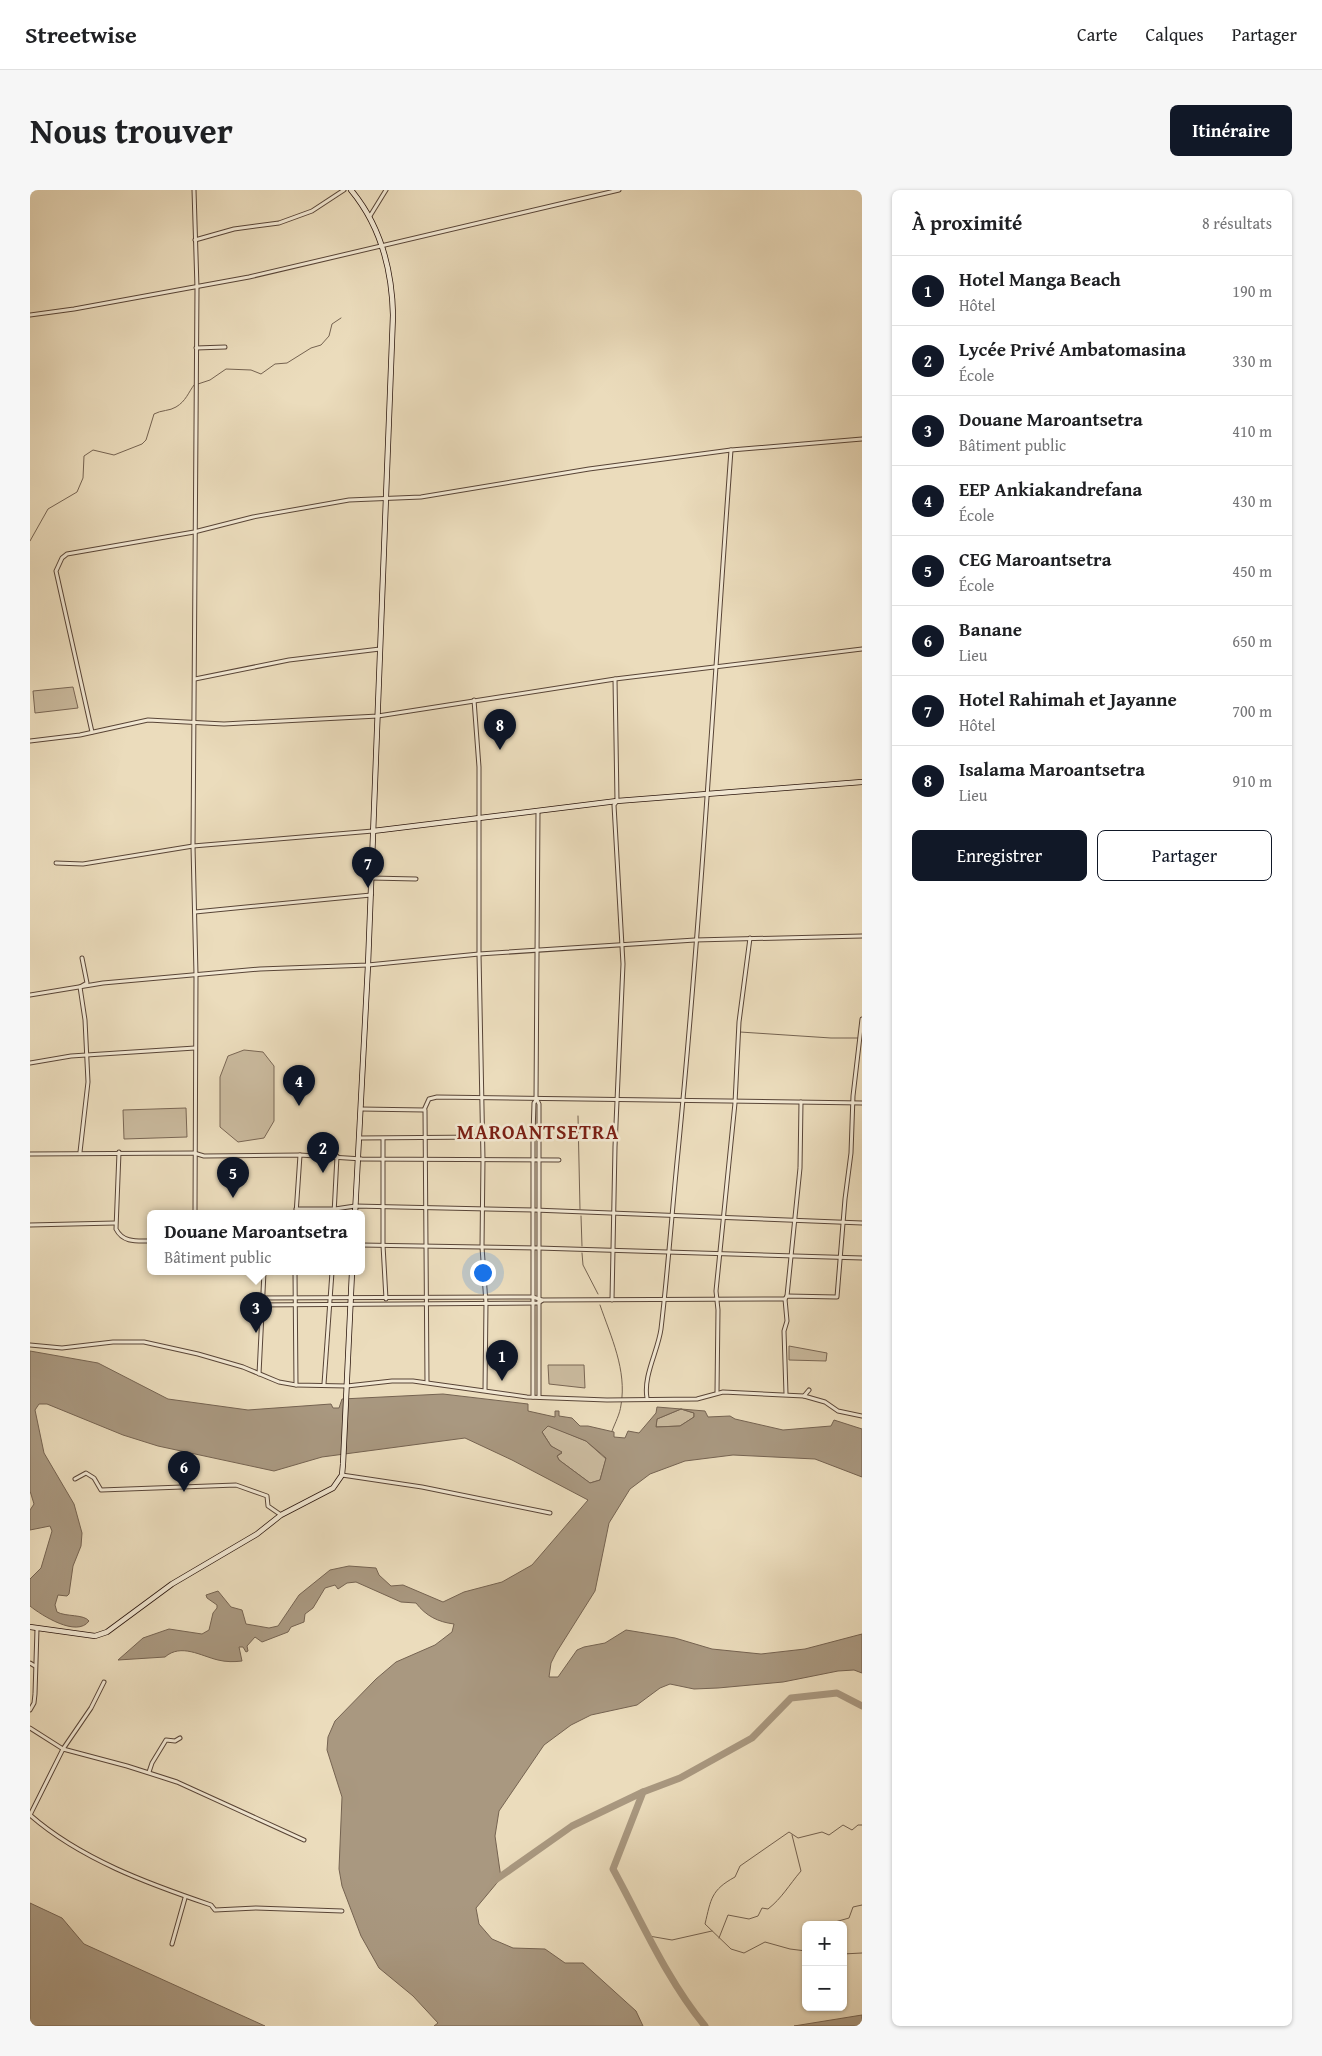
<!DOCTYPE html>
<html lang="fr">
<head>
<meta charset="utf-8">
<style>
  body { margin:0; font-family:"Gentium Book Plus",serif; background:#f6f6f6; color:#202124 }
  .controls { position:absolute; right:15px; bottom:15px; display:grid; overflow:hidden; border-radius:8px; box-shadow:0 1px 4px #0004 }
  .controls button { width:45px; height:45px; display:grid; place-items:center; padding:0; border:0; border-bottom:1px solid #e0e0e0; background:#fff; color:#202124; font:25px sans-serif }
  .you { position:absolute; left:452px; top:1082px; width:18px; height:18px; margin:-12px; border:4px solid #fff; border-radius:50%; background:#1a73e8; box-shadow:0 0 0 8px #1a73e833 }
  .badge { display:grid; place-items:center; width:32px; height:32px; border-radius:50%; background:#111827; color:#fff; font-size:16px; font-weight:700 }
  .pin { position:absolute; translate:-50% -41px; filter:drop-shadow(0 1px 2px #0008) }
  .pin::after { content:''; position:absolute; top:26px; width:18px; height:15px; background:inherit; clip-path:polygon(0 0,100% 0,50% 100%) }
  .popup { position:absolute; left:117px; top:1020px; width:218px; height:65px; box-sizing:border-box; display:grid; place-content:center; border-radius:8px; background:#fff; filter:drop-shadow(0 1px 4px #0005); font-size:16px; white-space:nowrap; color:#757577 }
  .popup b { font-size:19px; color:#202124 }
  .popup::after { content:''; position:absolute; left:50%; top:100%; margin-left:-10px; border:10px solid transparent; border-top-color:#fff }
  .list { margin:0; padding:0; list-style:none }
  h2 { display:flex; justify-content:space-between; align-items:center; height:65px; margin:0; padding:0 20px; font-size:21px }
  h2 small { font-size:16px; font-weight:400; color:#757577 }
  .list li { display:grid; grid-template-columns:32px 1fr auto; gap:15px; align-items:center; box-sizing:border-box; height:70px; padding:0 20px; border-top:1px solid #e0e0e0 }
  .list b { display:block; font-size:19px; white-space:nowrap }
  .list p { margin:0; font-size:16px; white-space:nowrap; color:#757577 }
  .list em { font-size:16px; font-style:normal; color:#757577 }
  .actions { display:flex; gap:10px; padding:15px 20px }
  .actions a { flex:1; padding:11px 0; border:1px solid #111827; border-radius:8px; text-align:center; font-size:18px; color:#111827 }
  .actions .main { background:#111827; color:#fff }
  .map { position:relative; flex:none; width:832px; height:1836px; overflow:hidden; border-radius:8px }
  header { display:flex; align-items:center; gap:30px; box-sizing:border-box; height:70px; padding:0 25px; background:#fff; border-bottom:1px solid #e0e0e0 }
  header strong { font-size:24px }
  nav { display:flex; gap:28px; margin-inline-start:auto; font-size:18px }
  .intro { display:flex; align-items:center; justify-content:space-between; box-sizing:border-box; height:120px; padding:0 30px }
  h1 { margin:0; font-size:35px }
  .button { padding:12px 22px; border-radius:8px; background:#111827; color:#fff; font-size:18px; font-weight:700 }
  main { display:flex; gap:30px; padding:0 30px }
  aside { flex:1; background:#fff; border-radius:8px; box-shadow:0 1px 4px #0004 }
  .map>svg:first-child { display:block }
  .green { fill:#caba9e; stroke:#796654 }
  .water { fill:#a99880; stroke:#756351; fill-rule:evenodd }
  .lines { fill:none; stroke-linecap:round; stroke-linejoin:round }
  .stream { stroke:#756351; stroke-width:1 }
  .river { stroke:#a99880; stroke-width:7 }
  .street-casing { stroke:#594537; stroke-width:5 }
  .secondary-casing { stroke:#28130b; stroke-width:6 }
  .street { stroke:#f2e8d3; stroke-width:3 }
  .secondary { stroke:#f2e8d3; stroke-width:4.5 }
  .labels { text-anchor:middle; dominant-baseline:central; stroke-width:5; stroke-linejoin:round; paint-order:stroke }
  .district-label { font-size:20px; font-weight:bold; letter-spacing:1px; fill:#7a1f14; stroke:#f2e8d3 }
</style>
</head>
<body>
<header>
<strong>Streetwise</strong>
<nav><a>Carte</a><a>Calques</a><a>Partager</a></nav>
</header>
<div class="intro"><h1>Nous trouver</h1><a class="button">Itinéraire</a></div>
<main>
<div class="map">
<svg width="832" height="1836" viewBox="0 0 832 1836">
  <rect width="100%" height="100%" fill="#ebdcbc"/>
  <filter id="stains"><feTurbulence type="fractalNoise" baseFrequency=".004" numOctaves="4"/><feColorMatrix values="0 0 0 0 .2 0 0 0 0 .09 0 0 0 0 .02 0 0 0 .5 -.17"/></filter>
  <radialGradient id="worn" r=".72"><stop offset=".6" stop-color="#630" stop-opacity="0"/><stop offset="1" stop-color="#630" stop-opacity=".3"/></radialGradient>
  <g class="green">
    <polygon points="43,497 48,518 5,523 3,501"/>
    <polygon points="214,860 233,862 244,876 244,931 234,948 208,952 190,937 190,887 198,866"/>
    <polygon points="156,918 157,947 94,949 93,920"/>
    <polygon points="759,1156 797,1163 796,1171 759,1170"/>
    <polygon points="518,1175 554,1175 555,1198 519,1194"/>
    <polygon points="651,1219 664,1223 664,1227 650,1236 626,1237 627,1229"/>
    <polygon points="518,1235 556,1251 576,1269 570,1290 560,1293 529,1270 527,1266 532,1263 521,1256 512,1242"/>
  </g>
  <g class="water">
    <path d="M0,1161L68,1173L138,1209L218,1220L301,1214L303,1218H309L312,1209L413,1204L498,1214V1221L525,1227V1221H529V1226L542,1228L550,1236H558L584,1242V1247L595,1248L598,1241L609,1243L626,1223L627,1217L675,1221L678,1227L700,1226L705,1229L753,1240L801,1236L804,1230L832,1239V1287L785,1269L703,1265L655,1271L620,1284L600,1299L579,1333L565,1401L526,1463L521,1473L519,1487H528L547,1460L554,1457L575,1453L596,1440L645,1448L682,1459L731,1464L775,1459L832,1444V1483L824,1480L808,1481L753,1492L688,1498L664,1499L640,1494L630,1498L607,1515L561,1525L541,1535L514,1555L469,1621L465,1646L471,1688L446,1718L449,1734L462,1749L483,1758L515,1759L535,1773H553L606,1821L613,1836H404L408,1833L383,1806L349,1778L331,1746L312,1696L309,1679L312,1607L297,1560L298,1547L305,1531L346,1489L366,1472L405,1455L422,1442L424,1434C408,1432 396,1426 386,1413L371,1412L326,1392L317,1393L308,1399L305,1395L295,1398L283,1418L275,1424L274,1432L261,1437L258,1442L232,1452L225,1447L217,1456L218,1461L216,1462L213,1457H209L212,1471C204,1472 196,1472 188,1470C171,1466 151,1453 135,1467L88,1470L113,1448L139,1439L172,1444L179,1440L183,1423L187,1418V1415L177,1408L176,1405L188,1401L201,1417L212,1420L216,1434L239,1438L248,1436L269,1405L300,1380L319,1376L346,1378L349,1385L361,1396L373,1395L413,1412L434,1402L472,1392L502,1375L558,1310L482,1270L435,1248L292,1267L244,1281L128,1256L93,1245L17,1214H9L5,1220L14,1263L44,1314L52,1343L51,1356L43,1376L39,1404L37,1406L28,1405L25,1415L27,1422C36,1427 54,1424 59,1431C47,1448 11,1425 0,1416V1389L11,1378L22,1341L20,1336L0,1340V1320L4,1314L0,1301ZM651,1219L664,1223V1227L650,1236L626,1237L627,1229ZM518,1236L556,1251L576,1268L570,1290L560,1293L529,1270L527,1266L532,1262L521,1256L512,1242Z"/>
    <polygon points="0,1713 32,1728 54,1754 235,1836 0,1836"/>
    <polygon points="832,1825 832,1836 764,1836"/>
  </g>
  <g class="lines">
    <g class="stream">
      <polyline points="168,194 180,190 196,179 221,180 231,184 245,174 257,173 281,158 291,155 299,146 302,134 311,128"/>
      <path d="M0,351L18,319L47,302L53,288L54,266L63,260L84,265L112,254L116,250L124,224C131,220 140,221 146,217C156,211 158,203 164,195"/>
      <polyline points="710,842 801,848 828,848"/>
      <polyline points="548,926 550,1019"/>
      <polyline points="551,1026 552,1056"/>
      <polyline points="552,1063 553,1075 568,1104"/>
      <path d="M570,1115C581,1147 597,1180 591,1215C590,1224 585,1233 582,1241"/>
      <polyline points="804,1735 805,1732 819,1728 823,1717 832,1715"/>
      <polyline points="619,1746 642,1750 682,1741"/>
      <path d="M689,1748L698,1725L719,1729L728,1726L732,1718L738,1719C752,1708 759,1695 771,1681L762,1645"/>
      <path d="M776,1761L760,1759L735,1752L714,1763L701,1759L675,1734C681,1709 681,1700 705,1687L710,1676L759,1642L768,1648L792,1642L799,1645L813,1635L822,1640L828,1635H832"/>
      <polyline points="813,1764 832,1763"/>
    </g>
    <g class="river">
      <polyline points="464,1691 542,1636 613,1602"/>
      <path d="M675,1836C637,1790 612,1732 583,1679L613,1602L650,1588L722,1548L761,1508L807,1503L832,1516"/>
    </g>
    <g class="street-casing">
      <g id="street">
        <polyline points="164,0 167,98 163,656 166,785 165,1024"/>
        <polyline points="340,26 356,0"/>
        <polyline points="165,50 204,39 249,33 282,21 314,0"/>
        <polyline points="0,125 44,119 219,87 589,0"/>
        <polyline points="166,158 195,157"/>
        <polyline points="165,489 259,470 350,459"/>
        <polyline points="444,510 449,577 449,764 453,969 452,1057 456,1113 455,1200"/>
        <polyline points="62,542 26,381 32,368 37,364 164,342 223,327 319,310 391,307 559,279 701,260 832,249"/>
        <polyline points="0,551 50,545 118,530 194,534 348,526 585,489 832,459"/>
        <polyline points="26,673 53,674 163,656 343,641"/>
        <polyline points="341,688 386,689"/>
        <polyline points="165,722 341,705"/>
        <polyline points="0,805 73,793 230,779 338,775 449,764 665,750 832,746"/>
        <polyline points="0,873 41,866 165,858"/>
        <polyline points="507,910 509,914 509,1207"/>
        <polyline points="331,919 394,920 399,909 407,907 832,913"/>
        <polyline points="395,920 397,1192"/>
        <polyline points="329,948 452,947"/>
        <polyline points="353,949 353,1055 356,1109"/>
        <polyline points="50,962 58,892 55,830 50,797 57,793 52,768"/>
        <path d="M89,962L86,1039C93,1053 107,1051 121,1051"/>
        <polyline points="0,964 164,963 174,966 270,965 332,969 529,970"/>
        <polyline points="266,1019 305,1019 325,1016 504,1020 832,1033"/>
        <polyline points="266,1024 270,965"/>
        <polyline points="304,1024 307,966"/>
        <polyline points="0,1035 85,1033"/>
        <polyline points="331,1055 508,1058 832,1068"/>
        <polyline points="265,1082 266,1195"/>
        <polyline points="757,1106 770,978 771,912"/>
        <polyline points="755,1109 757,1131 754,1141 756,1204"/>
        <polyline points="582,1110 585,957 593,774 584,615 587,611 585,489"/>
        <polyline points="216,1111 222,1115 508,1113 513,1110 755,1109 757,1106 807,1107 815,1009 821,963 823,906 832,829"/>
        <polyline points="216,1111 219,1108 503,1107 512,1110"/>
        <polyline points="0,1155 32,1158 83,1152 114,1152 168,1164 213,1177 249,1192 266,1195 317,1196 362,1191 383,1191 497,1207 577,1210 667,1209 693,1202 774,1206 779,1200"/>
        <polyline points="229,1184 234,1082"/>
        <polyline points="294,1194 302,1082"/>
        <polyline points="687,1202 688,1120 686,1101 705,913 709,832 720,748"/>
        <polyline points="774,1206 795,1212 808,1221 832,1226"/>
        <polyline points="503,1207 503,945 504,913 506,910 508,621"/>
        <path d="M617,1208C613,1186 628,1161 631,1139C638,1080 642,1021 648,962C671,728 684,494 701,260"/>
        <polyline points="312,1285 392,1297 520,1323"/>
        <polyline points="45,1289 56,1283 64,1288 71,1300 206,1295 237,1306 238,1316 251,1325"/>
        <polyline points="0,1473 5,1476"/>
        <path d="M74,1492L61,1518L33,1559L0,1625C50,1669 119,1694 181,1715L185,1720L226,1718L312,1721"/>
        <polyline points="0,1520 4,1513 5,1504 7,1439"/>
        <polyline points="0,1538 33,1559 97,1576 147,1592 274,1650"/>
        <polyline points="119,1582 122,1573 136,1550 145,1551 150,1548"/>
        <polyline points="142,1754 155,1708"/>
      </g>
    </g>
    <g class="secondary-casing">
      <g id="secondary">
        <path d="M321,0C350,35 362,80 363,125L338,775L325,1024"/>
        <polyline points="343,641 587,611 832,592"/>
        <polyline points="0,1437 65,1446 77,1442 142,1394 227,1344 251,1325 303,1298 312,1285 313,1274 322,1082"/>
      </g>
    </g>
    <use href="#street" class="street"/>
    <use href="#secondary" class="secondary"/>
  </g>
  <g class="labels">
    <g class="district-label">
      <text x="508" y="941">MAROANTSETRA</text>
    </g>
  </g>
  <rect width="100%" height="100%" filter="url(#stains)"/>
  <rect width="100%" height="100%" fill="url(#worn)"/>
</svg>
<div class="controls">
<button>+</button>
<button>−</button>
</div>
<div class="you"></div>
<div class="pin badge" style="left:472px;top:1191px">1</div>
<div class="pin badge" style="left:293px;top:983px">2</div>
<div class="pin badge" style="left:226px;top:1143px">3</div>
<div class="popup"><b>Douane Maroantsetra</b>Bâtiment public</div>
<div class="pin badge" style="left:269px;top:916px">4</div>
<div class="pin badge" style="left:203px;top:1008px">5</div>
<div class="pin badge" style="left:154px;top:1302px">6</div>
<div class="pin badge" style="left:338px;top:698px">7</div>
<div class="pin badge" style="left:470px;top:560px">8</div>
</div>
<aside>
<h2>À proximité<small>8 résultats</small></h2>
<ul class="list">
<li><span class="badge">1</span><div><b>Hotel Manga Beach</b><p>Hôtel</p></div><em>190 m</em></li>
<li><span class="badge">2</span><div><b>Lycée Privé Ambatomasina</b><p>École</p></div><em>330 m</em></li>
<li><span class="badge">3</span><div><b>Douane Maroantsetra</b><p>Bâtiment public</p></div><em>410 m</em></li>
<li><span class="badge">4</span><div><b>EEP Ankiakandrefana</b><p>École</p></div><em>430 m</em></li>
<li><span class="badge">5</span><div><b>CEG Maroantsetra</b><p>École</p></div><em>450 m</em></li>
<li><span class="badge">6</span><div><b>Banane</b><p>Lieu</p></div><em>650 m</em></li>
<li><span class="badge">7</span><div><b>Hotel Rahimah et Jayanne</b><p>Hôtel</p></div><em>700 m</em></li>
<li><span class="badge">8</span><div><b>Isalama Maroantsetra</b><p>Lieu</p></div><em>910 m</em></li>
</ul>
<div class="actions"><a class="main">Enregistrer</a><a>Partager</a></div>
</aside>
</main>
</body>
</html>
